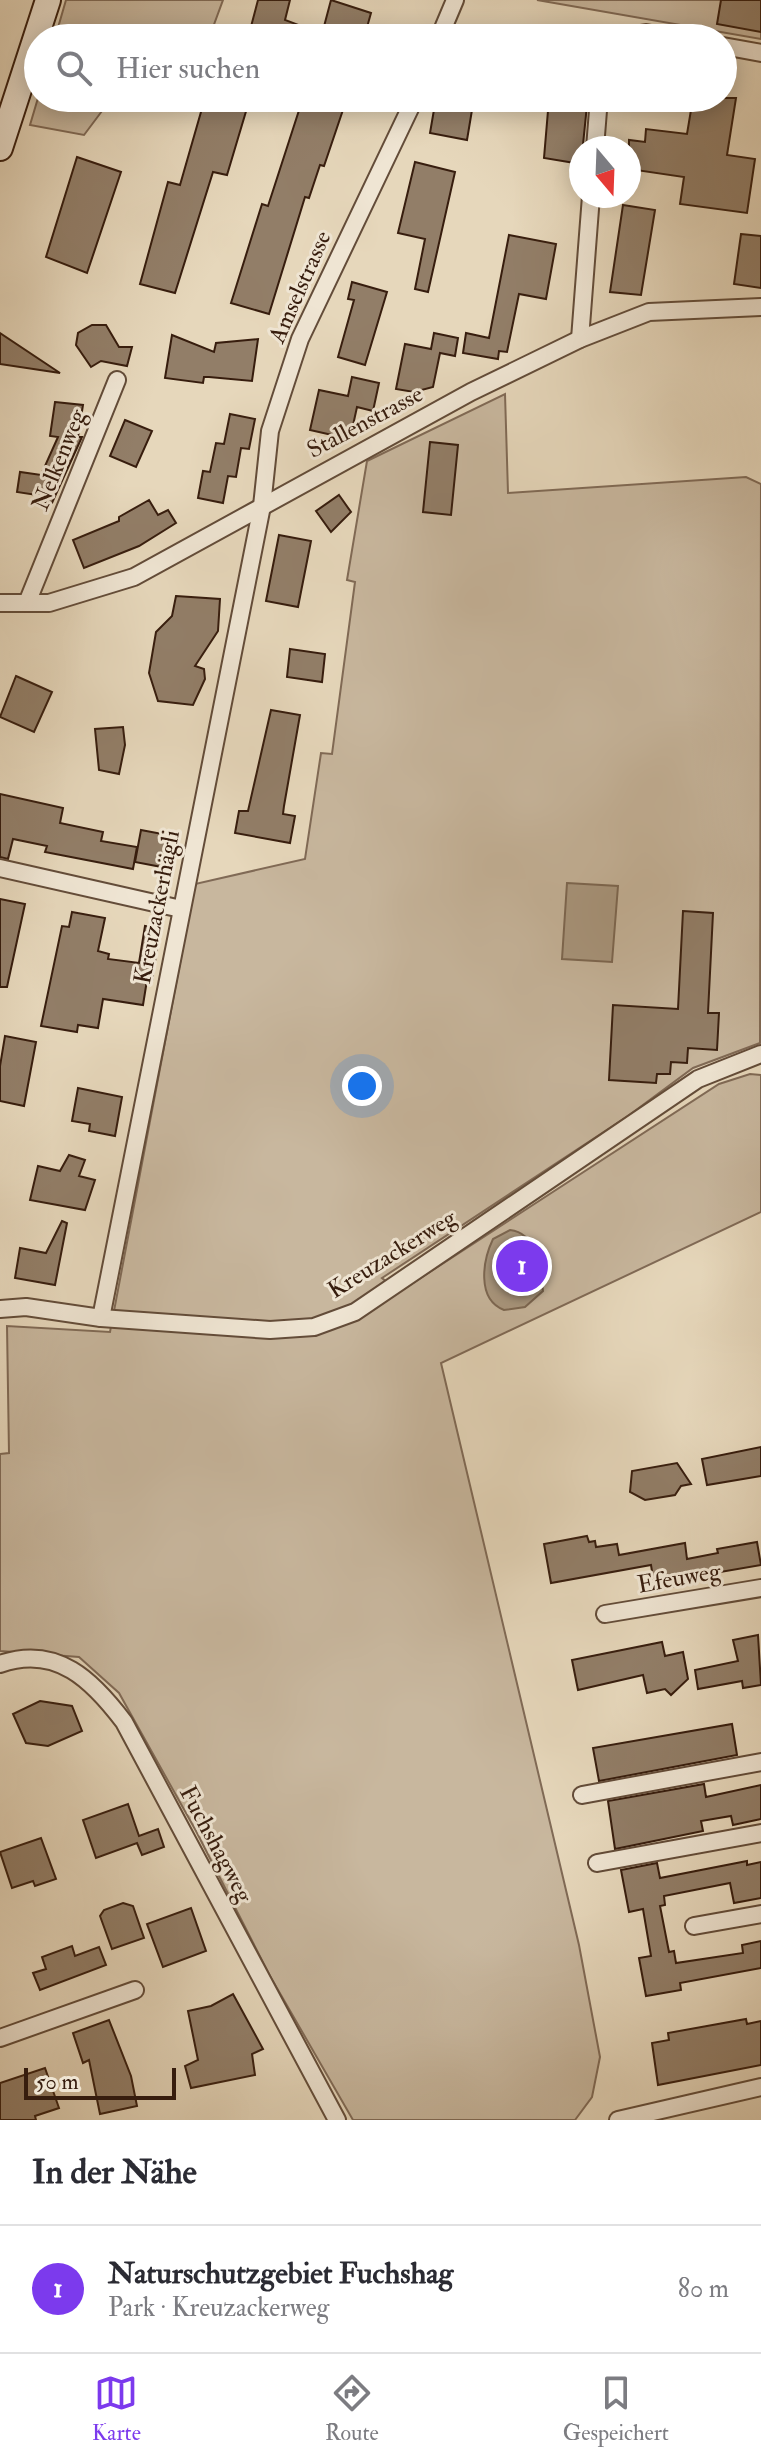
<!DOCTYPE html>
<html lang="de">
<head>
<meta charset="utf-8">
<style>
  body { margin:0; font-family:"IM FELL Double Pica",serif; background:#f2f2f3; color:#2b2b33 }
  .compass { position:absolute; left:569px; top:136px; width:72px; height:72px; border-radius:50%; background:#fff; box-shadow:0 4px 20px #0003; rotate:161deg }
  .scale { position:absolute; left:24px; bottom:20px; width:152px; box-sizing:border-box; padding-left:8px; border:4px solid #371d0e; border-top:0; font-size:22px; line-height:28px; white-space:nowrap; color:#371d0e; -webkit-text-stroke:6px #efe5d3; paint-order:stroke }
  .you { position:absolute; left:362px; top:1086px; width:28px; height:28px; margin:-20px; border:6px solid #fff; border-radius:50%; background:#1a73e8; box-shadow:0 0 0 12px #1a73e833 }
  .badge { display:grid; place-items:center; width:52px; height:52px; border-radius:50%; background:#7c3aed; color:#fff; font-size:26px; font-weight:700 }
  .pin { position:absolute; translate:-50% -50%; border:4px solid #fff; box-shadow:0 2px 8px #0006 }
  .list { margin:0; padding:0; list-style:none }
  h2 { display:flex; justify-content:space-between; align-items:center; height:104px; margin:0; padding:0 32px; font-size:34px }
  h2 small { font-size:26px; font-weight:400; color:#7c7c81 }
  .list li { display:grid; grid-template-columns:52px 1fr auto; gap:24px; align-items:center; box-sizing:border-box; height:128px; padding:0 32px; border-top:2px solid #e1e1e2 }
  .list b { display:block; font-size:30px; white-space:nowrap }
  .list p { margin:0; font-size:26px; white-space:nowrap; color:#7c7c81 }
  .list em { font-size:26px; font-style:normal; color:#7c7c81 }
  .icon { flex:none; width:44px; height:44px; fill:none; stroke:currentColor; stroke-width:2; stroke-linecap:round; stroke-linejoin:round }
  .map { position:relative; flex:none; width:761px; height:2120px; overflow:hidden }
  .search { position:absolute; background:#fff; box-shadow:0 4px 20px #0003; left:24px; right:24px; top:24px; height:88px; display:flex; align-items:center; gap:20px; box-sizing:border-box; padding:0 28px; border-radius:44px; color:#7c7c81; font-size:30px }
  .sheet { height:232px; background:#fff }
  nav { display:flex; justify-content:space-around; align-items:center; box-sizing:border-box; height:112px; border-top:2px solid #e1e1e2; background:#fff; font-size:22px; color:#7c7c81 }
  nav a { display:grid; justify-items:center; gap:4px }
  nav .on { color:#7c3aed }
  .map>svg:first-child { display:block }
  .green { fill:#c8b79e; stroke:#806a56; stroke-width:2 }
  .water { fill:#aa9880; stroke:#7c6752; stroke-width:2 }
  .building { fill:#927e68; stroke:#371d0e; stroke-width:2 }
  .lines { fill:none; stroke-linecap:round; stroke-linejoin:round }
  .street-casing { stroke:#634c39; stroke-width:20 }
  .secondary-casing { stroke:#371d0e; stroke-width:28 }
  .street { stroke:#efe5d3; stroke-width:16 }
  .secondary { stroke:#efe5d3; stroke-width:24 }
  .labels { text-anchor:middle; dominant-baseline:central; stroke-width:6; stroke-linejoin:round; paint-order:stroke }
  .street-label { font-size:24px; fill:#371d0e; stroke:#efe5d3 }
</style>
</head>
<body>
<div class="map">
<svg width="761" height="2120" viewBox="0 0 761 2120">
  <rect width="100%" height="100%" fill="#e6d7bb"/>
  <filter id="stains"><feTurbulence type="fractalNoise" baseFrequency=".0025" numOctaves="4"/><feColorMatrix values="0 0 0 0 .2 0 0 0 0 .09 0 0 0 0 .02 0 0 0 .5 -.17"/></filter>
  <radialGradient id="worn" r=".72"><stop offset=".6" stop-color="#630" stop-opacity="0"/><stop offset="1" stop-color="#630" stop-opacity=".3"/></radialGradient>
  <g class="green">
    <polygon points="66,0 223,0 209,38 55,38"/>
    <polygon points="537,0 761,0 761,39"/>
    <polygon points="38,98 138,98 105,107 84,135 30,125"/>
    <polygon points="505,394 508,493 746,477 761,484 760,1043 693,1068 628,1116 382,1278 399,1292 719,1084 750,1074 761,1075 761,1212 441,1363 579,1945 600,2057 592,2097 575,2120 353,2120 270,1976 196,1831 119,1693 79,1657 0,1651 0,1454 9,1453 7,1326 110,1332 195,884 305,859 321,753 332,754 355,582 347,580 367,461"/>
  </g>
  <g class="water">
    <polygon points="567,883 618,886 612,962 562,959"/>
    <path d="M510,1230C537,1233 541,1268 543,1291L525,1307L504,1310C476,1299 483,1260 493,1239Z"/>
  </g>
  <g class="building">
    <polygon points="258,0 290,0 285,20 322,34 331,0 371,13 364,38 248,38"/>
    <polygon points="721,0 761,0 761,32 717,24"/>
    <polygon points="205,98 250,98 227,175 213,172 175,293 140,284 168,182 180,185"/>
    <polygon points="303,98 347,98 324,166 320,165 309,198 305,197 269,314 231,303 262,204 268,206"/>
    <polygon points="436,98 474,98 467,140 430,133"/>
    <polygon points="693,98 736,98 727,155 755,159 747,213 680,204 684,177 629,169 629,140 645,142 646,129 687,134"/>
    <polygon points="549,99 587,105 581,164 544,158"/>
    <polygon points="77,157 121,172 87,273 46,257"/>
    <polygon points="415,162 455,172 428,292 415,289 425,239 398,233"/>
    <polygon points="623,205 655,210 641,295 610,292"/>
    <polygon points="741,234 761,236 761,288 734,284"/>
    <polygon points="509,235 556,244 546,299 519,294 507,352 499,351 498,359 463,353 466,333 489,338"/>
    <polygon points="352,282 387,292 365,365 338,357 354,300 348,299"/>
    <polygon points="92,325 106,325 119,347 132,347 127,366 101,361 91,367 76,345 78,333"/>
    <polygon points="0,333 60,373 0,364"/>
    <polygon points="434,333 458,338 455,356 440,353 433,387 414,392 396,389 405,344 431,349"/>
    <polygon points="172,335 214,352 216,343 258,339 252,381 209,377 204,377 203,383 165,378"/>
    <polygon points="352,377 379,383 373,411 357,407 350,439 310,430 319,390 348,396"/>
    <polygon points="55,402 83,405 78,437 82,437 52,503 36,501 37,495 17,492 20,472 41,475 58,437 50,436"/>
    <polygon points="230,414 255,419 249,449 241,448 236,477 228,476 223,503 198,498 203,471 210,472 216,443 224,444"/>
    <polygon points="125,420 152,431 136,467 110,456"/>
    <polygon points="430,442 458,445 451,515 423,512"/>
    <polygon points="339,495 351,512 331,532 316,511"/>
    <polygon points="149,500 158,515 168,510 176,523 139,546 84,568 73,540 119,521 119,517"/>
    <polygon points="279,535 311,541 298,607 266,601"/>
    <polygon points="176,596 220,599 218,631 195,666 204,669 205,679 193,705 158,701 149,673 156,632 172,616"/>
    <polygon points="290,649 325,654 322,682 287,677"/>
    <polygon points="16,676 52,692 34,732 0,717"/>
    <polygon points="271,710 300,715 284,806 283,814 295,816 290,843 235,833 239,811 248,811"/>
    <polygon points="123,727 125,745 119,774 99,770 95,729"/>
    <polygon points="0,794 63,808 60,823 103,832 101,841 137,847 133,869 45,852 47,846 13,839 8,859 0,857"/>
    <polygon points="141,830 173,836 167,868 135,862"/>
    <polygon points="0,899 25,904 7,987 0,987"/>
    <polygon points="683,911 713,913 708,1013 719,1013 717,1050 688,1048 687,1063 671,1062 670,1074 657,1074 656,1083 609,1080 613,1005 678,1009"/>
    <polygon points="72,912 105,918 98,951 109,954 108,959 139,963 145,926 160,929 152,981 147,980 143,1005 103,999 98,1028 78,1025 77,1032 41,1026 62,926 69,927"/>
    <polygon points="5,1036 36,1042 24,1106 0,1101 0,1066"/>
    <polygon points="78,1088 122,1097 115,1136 89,1131 90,1124 72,1121"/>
    <polygon points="69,1155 85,1160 79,1176 95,1180 85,1210 30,1200 38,1166 60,1171"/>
    <polygon points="62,1221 67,1223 55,1285 15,1278 20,1248 46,1253"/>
    <polygon points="761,1447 761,1476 707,1485 702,1459"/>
    <polygon points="677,1463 691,1484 681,1486 675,1495 645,1500 630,1492 632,1471"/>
    <polygon points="587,1536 589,1542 595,1541 596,1547 617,1544 619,1555 685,1543 687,1559 718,1553 717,1549 757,1542 761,1565 691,1577 692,1583 655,1590 651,1565 551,1583 544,1544"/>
    <polygon points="758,1635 761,1685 743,1688 742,1681 698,1689 695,1670 738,1661 733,1640"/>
    <polygon points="662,1642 665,1656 683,1652 688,1679 671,1695 665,1689 647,1693 643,1675 578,1690 572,1660"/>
    <polygon points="40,1701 72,1706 82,1731 48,1746 26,1743 13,1714"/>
    <polygon points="732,1724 737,1755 599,1781 593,1748"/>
    <polygon points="704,1784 706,1797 761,1785 761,1819 733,1825 731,1816 701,1821 703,1831 615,1849 608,1801"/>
    <polygon points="128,1804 139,1836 158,1829 164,1847 142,1855 137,1843 96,1858 83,1820"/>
    <polygon points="41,1838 56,1879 35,1886 33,1881 12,1888 0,1852"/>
    <polygon points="747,1861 747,1865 761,1862 761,1898 734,1903 730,1883 664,1896 665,1905 660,1906 669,1952 674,1951 676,1963 743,1953 742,1945 761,1941 761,1968 680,1983 681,1990 646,1996 639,1958 651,1956 643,1909 629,1912 621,1870 657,1863 660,1878"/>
    <polygon points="123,1903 133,1906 144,1938 112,1949 100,1916 104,1910"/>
    <polygon points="191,1908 206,1951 163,1967 147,1924"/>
    <polygon points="72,1946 75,1956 99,1947 106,1965 40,1990 33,1973 46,1969 42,1957"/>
    <polygon points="233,1994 263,2049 252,2054 255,2075 191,2088 185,2066 198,2060 188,2011 211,2006"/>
    <polygon points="746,2019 747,2024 761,2021 761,2065 658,2085 652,2043 669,2040 668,2033"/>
    <polygon points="109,2020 131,2076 137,2106 100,2114 89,2060 83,2063 73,2033"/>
    <polygon points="45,2068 59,2108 35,2116 36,2120 0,2120 0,2083"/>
  </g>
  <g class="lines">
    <g class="street-casing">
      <g id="street">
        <polyline points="439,38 455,0"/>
        <polyline points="615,38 646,33 674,38"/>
        <polyline points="723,46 761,53"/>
        <polyline points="595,148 599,98"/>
        <polyline points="580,339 591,196"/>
        <polyline points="0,603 49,603 134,577 471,392 580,339 649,312 761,307"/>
        <polyline points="27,603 117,380"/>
        <polyline points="0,868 181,909"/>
        <polyline points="0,1309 26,1307 101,1318 270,1330 314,1327 355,1312 698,1079 761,1054"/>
        <polyline points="101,1318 262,506 270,431 300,339 415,98"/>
        <polyline points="605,1614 761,1588"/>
        <path d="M0,1664C57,1644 93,1681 124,1722L337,2120"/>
        <polyline points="582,1795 761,1762"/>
        <polyline points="597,1863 761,1833"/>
        <polyline points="694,1926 761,1914"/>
        <polyline points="0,2038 135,1990"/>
        <polyline points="618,2120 761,2087"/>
      </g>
    </g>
    <g class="secondary-casing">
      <polyline id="secondary" points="0,148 48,0"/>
    </g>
    <use href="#street" class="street"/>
    <use href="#secondary" class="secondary"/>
  </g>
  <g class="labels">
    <g class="street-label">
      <text transform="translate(300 287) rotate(-66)">Amselstrasse</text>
      <text transform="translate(365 422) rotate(-28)">Stallenstrasse</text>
      <text transform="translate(59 460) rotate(-68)">Nelkenweg</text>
      <text transform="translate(157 907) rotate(-79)">Kreuzackerhägli</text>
      <text transform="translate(392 1254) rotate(-32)">Kreuzackerweg</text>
      <text transform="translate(679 1578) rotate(-10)">Efeuweg</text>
      <text transform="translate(216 1844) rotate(62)">Fuchshagweg</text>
    </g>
  </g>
  <rect width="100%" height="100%" filter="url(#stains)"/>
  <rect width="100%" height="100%" fill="url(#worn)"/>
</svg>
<svg class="compass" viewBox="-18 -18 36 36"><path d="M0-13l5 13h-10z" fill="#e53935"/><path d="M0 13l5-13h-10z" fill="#7c7c81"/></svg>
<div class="scale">50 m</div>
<div class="you"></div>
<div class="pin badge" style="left:522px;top:1266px">1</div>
<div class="search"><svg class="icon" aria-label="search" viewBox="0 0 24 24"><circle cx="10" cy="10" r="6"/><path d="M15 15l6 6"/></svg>Hier suchen</div>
</div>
<section class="sheet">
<h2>In der Nähe<small></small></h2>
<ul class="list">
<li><span class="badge">1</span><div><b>Naturschutzgebiet Fuchshag</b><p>Park · Kreuzackerweg</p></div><em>80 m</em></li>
</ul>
</section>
<nav>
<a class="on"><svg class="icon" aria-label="map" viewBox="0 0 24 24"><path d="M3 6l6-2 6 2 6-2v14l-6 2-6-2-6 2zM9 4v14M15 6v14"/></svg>Karte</a>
<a><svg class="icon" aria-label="directions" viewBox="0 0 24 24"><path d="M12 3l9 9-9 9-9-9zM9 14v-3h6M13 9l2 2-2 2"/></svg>Route</a>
<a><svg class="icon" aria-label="saved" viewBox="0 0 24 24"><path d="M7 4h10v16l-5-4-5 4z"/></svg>Gespeichert</a>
</nav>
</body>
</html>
